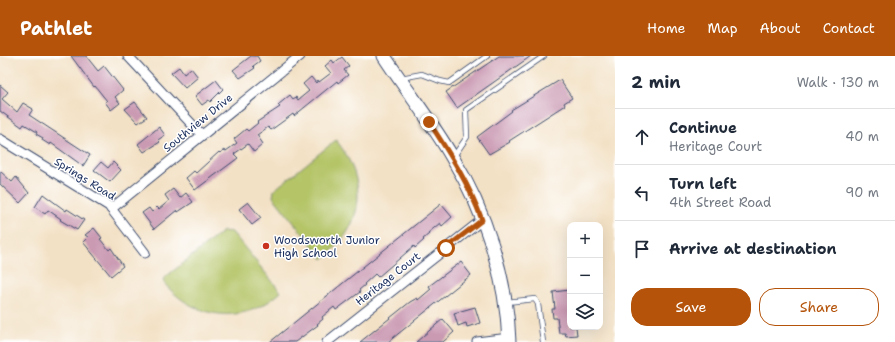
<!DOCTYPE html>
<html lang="en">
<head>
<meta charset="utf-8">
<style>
  body { margin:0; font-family:"Shantell Sans",sans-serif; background:#f2f2f3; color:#1f2937 }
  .controls { position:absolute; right:12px; bottom:12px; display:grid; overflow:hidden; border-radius:8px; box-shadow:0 4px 16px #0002 }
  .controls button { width:36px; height:36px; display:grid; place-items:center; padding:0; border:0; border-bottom:1px solid #e0e1e3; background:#fff; color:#1f2937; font:20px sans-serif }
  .stop { position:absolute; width:12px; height:12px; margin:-9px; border:3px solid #b45309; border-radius:50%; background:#fff }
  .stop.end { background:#b45309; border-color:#fff; box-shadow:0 1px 4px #0008 }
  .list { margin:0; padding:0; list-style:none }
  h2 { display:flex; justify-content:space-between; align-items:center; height:52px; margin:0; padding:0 16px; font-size:17px }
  h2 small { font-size:13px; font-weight:400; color:#747a83 }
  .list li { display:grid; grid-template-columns:26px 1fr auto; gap:12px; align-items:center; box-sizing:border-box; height:56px; padding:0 16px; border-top:1px solid #e0e1e3 }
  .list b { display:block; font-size:15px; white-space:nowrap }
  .list p { margin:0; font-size:13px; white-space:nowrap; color:#747a83 }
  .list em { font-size:13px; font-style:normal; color:#747a83 }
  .actions { display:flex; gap:8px; padding:12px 16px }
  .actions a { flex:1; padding:9px 0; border:1px solid #b45309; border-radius:16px; text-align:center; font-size:14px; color:#b45309 }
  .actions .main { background:#b45309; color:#fff }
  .icon { flex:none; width:22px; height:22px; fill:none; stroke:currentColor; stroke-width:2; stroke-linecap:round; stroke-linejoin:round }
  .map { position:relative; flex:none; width:615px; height:286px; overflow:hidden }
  header { display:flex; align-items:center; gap:24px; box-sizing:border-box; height:56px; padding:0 20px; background:#b45309; color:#fff }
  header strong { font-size:19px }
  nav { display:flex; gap:22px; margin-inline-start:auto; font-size:14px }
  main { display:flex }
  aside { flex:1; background:#fff }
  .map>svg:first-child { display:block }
  .green { fill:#b4c466; stroke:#687a62 }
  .building { fill:#ca9ab3 }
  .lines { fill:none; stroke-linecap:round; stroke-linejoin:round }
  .lane-casing { stroke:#3b4a6d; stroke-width:6 }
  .street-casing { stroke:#3b4a6d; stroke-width:11 }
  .secondary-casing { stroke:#3b4a6d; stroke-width:15 }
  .lane { stroke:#fff; stroke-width:4.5 }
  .street { stroke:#fff; stroke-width:9 }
  .secondary { stroke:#fff; stroke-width:13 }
  .route { stroke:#b45309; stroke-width:5 }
  .poi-dot { fill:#c8321e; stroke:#fff; stroke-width:1.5 }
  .labels { text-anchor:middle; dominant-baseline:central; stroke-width:3; stroke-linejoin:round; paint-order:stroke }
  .street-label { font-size:11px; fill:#1b2f5e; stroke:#fff }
  .poi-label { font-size:11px; fill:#1b2f5e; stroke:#fff; text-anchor:start }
</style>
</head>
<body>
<header>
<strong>Pathlet</strong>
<nav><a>Home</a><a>Map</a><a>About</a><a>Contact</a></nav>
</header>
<main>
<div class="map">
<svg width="615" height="286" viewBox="0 0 615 286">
  <rect width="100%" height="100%" fill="#fff"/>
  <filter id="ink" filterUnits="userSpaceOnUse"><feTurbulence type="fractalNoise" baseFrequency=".025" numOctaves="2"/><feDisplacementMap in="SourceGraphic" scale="8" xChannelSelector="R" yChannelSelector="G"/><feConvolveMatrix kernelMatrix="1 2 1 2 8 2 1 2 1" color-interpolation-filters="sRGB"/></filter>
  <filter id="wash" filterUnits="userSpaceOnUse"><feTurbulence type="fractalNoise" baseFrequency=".012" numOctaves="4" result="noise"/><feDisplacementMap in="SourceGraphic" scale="16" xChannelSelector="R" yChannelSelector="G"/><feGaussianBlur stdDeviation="0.9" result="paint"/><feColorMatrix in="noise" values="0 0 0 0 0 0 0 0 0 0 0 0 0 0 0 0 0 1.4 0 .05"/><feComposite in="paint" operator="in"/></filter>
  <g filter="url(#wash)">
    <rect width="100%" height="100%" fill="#f3e1c5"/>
    <g class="green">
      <path d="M336,84C369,126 365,169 323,203L273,141L274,134Z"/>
      <path d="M223,175L232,176L281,236C244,270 195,264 164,227L163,223Z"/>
    </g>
    <g id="blocks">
      <g class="building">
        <polygon points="71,0 86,0 98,15 104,10 123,34 115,41 120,47 111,54 105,46 107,45 95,30 94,31"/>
        <polygon points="251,0 257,0 260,5 253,10 255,12 240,22 233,14"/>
        <polygon points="499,0 531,0 457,52 446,36"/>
        <polygon points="342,1 349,10 344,14 348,19 338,27 337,25 294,60 293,58 271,74 268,71 257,79 263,88 254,96 248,88 234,98 238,102 195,134 186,122 194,115 196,117 219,96 220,97 224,94 226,95 237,87 234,83 246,73 248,75 258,67 257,66 280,51 278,49 290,39 293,43 296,41 298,44 309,35 303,28 311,21 316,27 318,24 319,26 331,17 325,10 332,4 334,7"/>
        <polygon points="179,11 184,18 191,12 198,21 185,32 171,17"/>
        <polygon points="216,24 223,33 210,46 209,44 202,49 195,40"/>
        <polygon points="560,24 572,42 564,47 565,49 509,85 510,86 489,98 477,81 512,55 511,54"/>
        <polygon points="0,29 8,36 2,43 17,56 23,47 33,53 29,59 90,99 83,110 51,87 50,89 42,84 43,82 36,78 37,76 24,68 22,71 0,55"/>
        <polygon points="135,46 147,61 138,67 125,53"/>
        <polygon points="159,71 165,79 158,84 160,86 144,96 138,88"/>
        <polygon points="101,106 108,112 113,106 121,114 110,126 94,114"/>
        <polygon points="0,115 12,126 16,121 29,137 20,147 0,128"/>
        <polygon points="173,133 180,142 186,137 193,146 178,156 177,154 154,173 142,157 149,152 152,156 157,151 159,153 169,145 165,139"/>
        <polygon points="43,138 66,155 67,153 84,164 77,174 60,164 61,163 48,154 45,158 35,151"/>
        <polygon points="248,146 261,162 252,169 239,153"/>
        <polygon points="441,148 452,161 442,170 440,167 428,177 429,178 423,183 424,184 415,192 414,190 378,221 375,218 364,228 365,229 359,234 360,236 336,254 334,251 322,261 323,263 317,268 318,269 295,286 270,286"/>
        <polygon points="94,172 102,182 100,183 109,194 111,192 123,210 111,220 83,186 88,181 85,179"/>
        <polygon points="461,206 471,219 388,286 360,286 410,246 417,242 418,244 431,233 429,230"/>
        <polygon points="570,234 570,271 576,271 577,279 566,280 565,277 559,277 557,262 553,262 552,253 555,253 553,236"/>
        <polygon points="475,251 480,267 467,271 466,267 458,270 454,257"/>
        <polygon points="443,263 454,276 443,286 416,286"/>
      </g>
    </g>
  </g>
  <g filter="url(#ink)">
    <use href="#blocks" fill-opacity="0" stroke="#3b4a6d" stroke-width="1"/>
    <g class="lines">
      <g class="lane-casing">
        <g id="lane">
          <polyline points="401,22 422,18 440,25 449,27 487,0"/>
          <polyline points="454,100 467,81 466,54 544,0"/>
          <polyline points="507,246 535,243 538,248 543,286"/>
        </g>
      </g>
      <g class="street-casing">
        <g id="street">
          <polyline points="128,0 202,79"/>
          <polyline points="0,83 109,150 145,197"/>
          <polyline points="111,153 300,0"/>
          <polyline points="327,286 482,164"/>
          <polyline points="477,286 509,282"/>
        </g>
      </g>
      <g class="secondary-casing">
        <path id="secondary" d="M384,0C406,34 432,66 452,101C485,155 507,222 509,286"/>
      </g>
      <use href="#lane" class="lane"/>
      <use href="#street" class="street"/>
      <use href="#secondary" class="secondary"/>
    </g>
  </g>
  <g class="lines" filter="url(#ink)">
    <path class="route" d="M429,66C450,98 469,128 482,164L446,192"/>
  </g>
  <circle class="poi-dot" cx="266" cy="190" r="4"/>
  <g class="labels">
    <g class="street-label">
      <text transform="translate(198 67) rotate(-39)">Southview Drive</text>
      <text transform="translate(85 123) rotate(32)">Springs Road</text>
      <text transform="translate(388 223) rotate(-38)">Heritage Court</text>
    </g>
    <g class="poi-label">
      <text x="274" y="184">Woodsworth Junior<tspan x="274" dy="13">High School</tspan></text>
    </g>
  </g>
</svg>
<div class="controls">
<button>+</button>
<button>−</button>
<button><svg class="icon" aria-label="layers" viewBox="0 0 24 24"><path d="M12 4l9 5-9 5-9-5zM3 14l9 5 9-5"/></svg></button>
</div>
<div class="stop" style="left:446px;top:192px"></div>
<div class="stop end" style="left:429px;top:66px"></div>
</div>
<aside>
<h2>2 min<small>Walk · 130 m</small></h2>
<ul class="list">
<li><svg class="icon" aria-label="ahead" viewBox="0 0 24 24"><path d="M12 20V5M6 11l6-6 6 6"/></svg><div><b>Continue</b><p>Heritage Court</p></div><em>40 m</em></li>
<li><svg class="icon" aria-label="left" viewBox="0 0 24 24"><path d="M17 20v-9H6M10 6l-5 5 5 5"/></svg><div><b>Turn left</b><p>4th Street Road</p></div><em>90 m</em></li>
<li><svg class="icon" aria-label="arrive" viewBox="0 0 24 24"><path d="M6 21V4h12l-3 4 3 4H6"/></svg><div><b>Arrive at destination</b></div></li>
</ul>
<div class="actions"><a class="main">Save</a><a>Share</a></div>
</aside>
</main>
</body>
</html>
